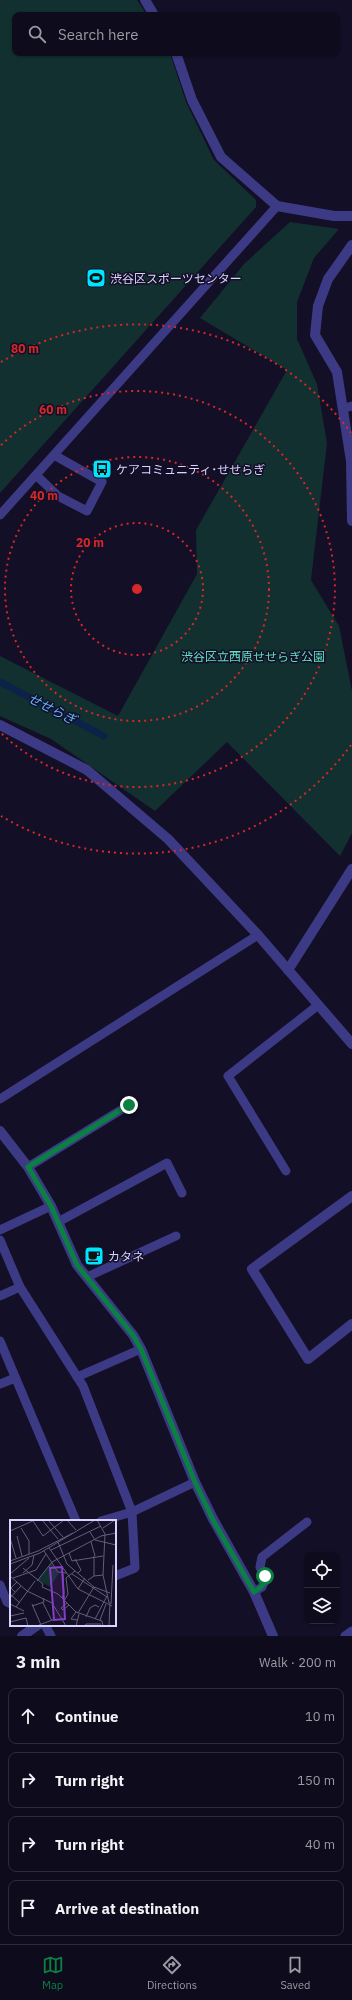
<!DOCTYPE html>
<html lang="en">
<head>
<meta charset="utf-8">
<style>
  body { margin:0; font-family:"IBM Plex Sans","Noto Sans JP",sans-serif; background:#171425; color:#f1f3f6 }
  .controls { position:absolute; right:12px; bottom:12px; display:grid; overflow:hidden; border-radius:8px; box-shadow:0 1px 3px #0004 }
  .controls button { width:36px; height:36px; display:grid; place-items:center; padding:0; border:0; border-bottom:1px solid #2e2b3b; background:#0e0b1c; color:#f1f3f6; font:20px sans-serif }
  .stop { position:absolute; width:12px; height:12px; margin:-9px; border:3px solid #0b8043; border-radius:50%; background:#fff }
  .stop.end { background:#0b8043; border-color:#fff; box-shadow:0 1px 4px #0008 }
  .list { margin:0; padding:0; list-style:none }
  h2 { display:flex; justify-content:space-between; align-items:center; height:52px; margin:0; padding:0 16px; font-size:17px }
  h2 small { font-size:13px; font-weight:400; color:#9b9ba3 }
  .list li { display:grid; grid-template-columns:26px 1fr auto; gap:12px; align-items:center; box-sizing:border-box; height:56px; margin:0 8px 8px; padding:0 8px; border:1px solid #2e2b3b; border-radius:8px }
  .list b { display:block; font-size:15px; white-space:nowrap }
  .list em { font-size:13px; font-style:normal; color:#9b9ba3 }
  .icon { flex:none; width:22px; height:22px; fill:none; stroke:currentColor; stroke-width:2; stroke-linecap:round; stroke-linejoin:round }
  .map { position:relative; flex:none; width:352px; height:1636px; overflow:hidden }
  .search { position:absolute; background:#0e0b1c; box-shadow:0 1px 3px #0004; left:12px; right:12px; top:12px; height:44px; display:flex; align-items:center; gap:10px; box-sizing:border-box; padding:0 14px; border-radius:8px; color:#9b9ba3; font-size:15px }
  .sheet { height:308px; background:#0e0b1c }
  nav { display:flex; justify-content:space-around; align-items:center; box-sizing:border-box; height:56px; border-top:1px solid #2e2b3b; background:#0e0b1c; font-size:11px; color:#9b9ba3 }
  nav a { display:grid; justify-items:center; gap:2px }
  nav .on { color:#0b8043 }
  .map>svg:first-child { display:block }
  .green { fill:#12302f }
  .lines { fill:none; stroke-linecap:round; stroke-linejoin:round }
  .stream { stroke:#0c2248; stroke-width:7 }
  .lane { stroke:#3d3a85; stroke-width:9 }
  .street { stroke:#3d3a85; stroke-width:10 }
  .route { stroke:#0b8043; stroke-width:5 }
  .ring { fill:none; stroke:#d62828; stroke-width:2; stroke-dasharray:2 4 }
  .labels { text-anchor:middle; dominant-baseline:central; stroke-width:3; stroke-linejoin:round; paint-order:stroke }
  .poi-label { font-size:12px; fill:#d9d4ff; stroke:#130f26; text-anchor:start }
  .park-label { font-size:12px; fill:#5fe0c0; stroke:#130f26 }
  .water-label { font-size:13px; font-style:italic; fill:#62b6ff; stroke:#130f26 }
  .inset-road { fill:none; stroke:#625e7d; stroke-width:1 }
  .view { fill:#843dc5; fill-opacity:0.15; stroke:#843dc5; stroke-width:2 }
  .inset-edge { fill:none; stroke:#d9d4ff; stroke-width:2 }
  .centre { fill:#d62828; stroke:#130f26; stroke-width:2 }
  .ring-label { font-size:12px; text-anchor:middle; font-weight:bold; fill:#d62828; stroke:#130f26; stroke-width:3; stroke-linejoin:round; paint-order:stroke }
</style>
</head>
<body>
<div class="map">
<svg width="352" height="1636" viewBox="0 0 352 1636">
  <rect width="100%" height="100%" fill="#130f26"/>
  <g class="green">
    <polygon points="0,0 137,0 147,15 15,15 15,53 170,53 186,102 214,160 256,200 256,207 0,493"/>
    <polygon points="290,222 339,229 314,258 297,302 297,339 317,384 327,443 311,580 339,626 352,691 352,833 340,856 227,742 155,811 51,739 0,716 0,656 118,716 197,574 196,530 287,370 200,318 244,264"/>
  </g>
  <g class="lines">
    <polyline class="stream" points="0,682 104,736"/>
    <g class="lane">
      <polyline points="344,408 352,406"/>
      <polyline points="36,475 58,496 87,511 102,482 54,455"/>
      <polyline points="0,515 277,206"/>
      <polyline points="0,1099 258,935"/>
      <polyline points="28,1167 129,1105"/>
      <polyline points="286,1171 228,1076 317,1006"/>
      <polyline points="58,1222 167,1163 182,1193"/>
      <polyline points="0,1230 51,1206"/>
      <polyline points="0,1240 20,1287 83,1386 132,1512 135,1568 115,1576"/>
      <polyline points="87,1277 176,1236"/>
      <polyline points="0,1296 20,1287"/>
      <polyline points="0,1341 76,1521"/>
      <polyline points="77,1377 141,1349"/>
      <polyline points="0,1384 15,1378"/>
      <polyline points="101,1521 132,1512 195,1482"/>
      <polyline points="0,1585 7,1602 11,1604"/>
      <polyline points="254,1592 262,1587 265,1580 260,1567 262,1557 307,1522"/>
      <polyline points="45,1625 51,1636"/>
      <polyline points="345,1636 352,1631"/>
    </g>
    <g class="street">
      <polyline points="145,0 154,15"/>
      <polyline points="176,53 192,100 221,157 277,206 334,216 352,216"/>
      <polyline points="352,245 328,279 318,306 315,335 337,372 351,461 352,521"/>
      <polyline points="0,725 87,770 168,839 258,935 352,1044"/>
      <polyline points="288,970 352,869"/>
      <polyline points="0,1131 28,1167 51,1206 77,1265 133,1335 141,1349 195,1482 213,1519 254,1592 273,1636"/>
      <polyline points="352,1196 252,1269 308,1359 352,1324"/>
      <polyline points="22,1636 38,1625"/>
    </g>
  </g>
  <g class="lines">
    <path class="route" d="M129,1105L28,1167L51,1206L77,1265L133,1335L141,1349L195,1482L213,1520L254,1592C260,1588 266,1585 265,1576"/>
  </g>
  <g class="ring">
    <circle cx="137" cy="589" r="66"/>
    <circle cx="137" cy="589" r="132"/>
    <path d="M1 445A198 198 0 1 1 1 733"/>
    <path d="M351 745A265 265 0 0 1 1 816M1 362A265 265 0 0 1 351 433"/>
  </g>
  <defs>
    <g id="stadium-square" transform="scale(1)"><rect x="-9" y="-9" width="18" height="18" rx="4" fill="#00e5ff" stroke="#130f26"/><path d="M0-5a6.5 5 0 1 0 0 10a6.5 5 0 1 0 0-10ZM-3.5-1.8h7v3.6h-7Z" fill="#111"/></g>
    <g id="bus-square" transform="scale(1)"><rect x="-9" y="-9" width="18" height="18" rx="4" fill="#00e5ff" stroke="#130f26"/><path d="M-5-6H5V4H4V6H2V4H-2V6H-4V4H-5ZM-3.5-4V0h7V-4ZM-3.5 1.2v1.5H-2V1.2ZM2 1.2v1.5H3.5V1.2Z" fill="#111"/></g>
    <g id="cafe-square" transform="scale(1)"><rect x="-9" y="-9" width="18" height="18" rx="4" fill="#00e5ff" stroke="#130f26"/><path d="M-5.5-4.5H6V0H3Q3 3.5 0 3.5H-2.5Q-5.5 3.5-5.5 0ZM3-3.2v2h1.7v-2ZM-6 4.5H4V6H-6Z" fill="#111"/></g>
  </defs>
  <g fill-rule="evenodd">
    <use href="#stadium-square" x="96" y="278"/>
    <use href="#bus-square" x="102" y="469"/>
    <use href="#cafe-square" x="94" y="1256"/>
  </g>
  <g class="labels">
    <g class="poi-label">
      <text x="110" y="278">渋谷区スポーツセンター</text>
      <text x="116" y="469">ケアコミュニティ･せせらぎ</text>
      <text x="108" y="1256">カタネ</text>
    </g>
    <g class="park-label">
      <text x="253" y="656">渋谷区立西原せせらぎ公園</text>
    </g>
    <g class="water-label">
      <text transform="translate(52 709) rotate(27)">せせらぎ</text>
    </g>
  </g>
  <g transform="translate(10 1520)">
    <rect width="106" height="106" fill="#130f26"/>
    <path d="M41,43L49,53L40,67L28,60Z" fill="#12302f"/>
    <path class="inset-road" d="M32,0L48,19M38,0L53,17M57,0L66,10M87,0L95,14L93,55L99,83M23,1L33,16L54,0M11,8L19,21V34M93,8L105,0M0,11L25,0M80,12L85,20L106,25M7,16L12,36M0,18L6,38M48,22L57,44L84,67M81,22L85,36M39,28L68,69L102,86M41,30L91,6M34,31L48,52L56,53M59,33L62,41L93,36M84,36V56M65,39L71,50L68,53M0,41L28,31L63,13M0,44L30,33L85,0M13,48L33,64L32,67L48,74L66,92L92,101L93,106M13,53L22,45L24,35M0,54L19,38M62,54L97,77M0,56L17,71L42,83L56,106M3,58L26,50L36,34M78,60L84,56L93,55M27,61L42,42L91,16L106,13M68,69L75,58M5,72L1,68L7,62M0,74L10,83M0,78L11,66M52,78L54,73L53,54M54,81L58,74L56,58L65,51M33,83L42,101M57,83L51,88L53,90L59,85M0,84L14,91M22,84L31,105M101,84L103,45M22,86L34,82L33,78M6,87L25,61M66,92L61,99L67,100M68,93L84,67L100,73M0,96L14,93M76,97L80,88L85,85L89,87M85,99L97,76M90,100L96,84M0,102L16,98L18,106M29,105L45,99M66,106L69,94M75,106L76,104H91M99,106L100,82"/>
    <path class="view" d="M52,47L55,99L44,100L40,48Z"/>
    <rect width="106" height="106" class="inset-edge"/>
  </g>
  <circle cx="137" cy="589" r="6" class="centre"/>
  <g class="ring-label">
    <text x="25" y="353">80 m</text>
    <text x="53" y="414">60 m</text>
    <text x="44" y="500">40 m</text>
    <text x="90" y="547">20 m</text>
  </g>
</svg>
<div class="controls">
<button><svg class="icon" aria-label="locate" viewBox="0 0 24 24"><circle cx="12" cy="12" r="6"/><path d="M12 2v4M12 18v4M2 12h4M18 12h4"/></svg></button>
<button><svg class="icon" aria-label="layers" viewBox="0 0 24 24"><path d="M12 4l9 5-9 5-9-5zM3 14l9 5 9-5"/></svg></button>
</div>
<div class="stop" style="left:265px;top:1576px"></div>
<div class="stop end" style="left:129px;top:1105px"></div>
<div class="search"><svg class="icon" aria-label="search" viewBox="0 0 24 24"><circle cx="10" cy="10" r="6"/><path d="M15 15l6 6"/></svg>Search here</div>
</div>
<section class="sheet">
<h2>3 min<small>Walk · 200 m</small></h2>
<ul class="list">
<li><svg class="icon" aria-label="ahead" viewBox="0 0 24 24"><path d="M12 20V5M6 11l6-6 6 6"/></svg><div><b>Continue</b></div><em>10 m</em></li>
<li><svg class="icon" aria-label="right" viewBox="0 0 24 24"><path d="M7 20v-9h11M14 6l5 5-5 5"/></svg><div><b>Turn right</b></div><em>150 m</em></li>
<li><svg class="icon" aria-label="right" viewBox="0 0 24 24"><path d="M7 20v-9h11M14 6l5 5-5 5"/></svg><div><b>Turn right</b></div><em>40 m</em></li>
<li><svg class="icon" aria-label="arrive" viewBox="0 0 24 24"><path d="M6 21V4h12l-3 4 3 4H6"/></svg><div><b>Arrive at destination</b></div></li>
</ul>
</section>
<nav>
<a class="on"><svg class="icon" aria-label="map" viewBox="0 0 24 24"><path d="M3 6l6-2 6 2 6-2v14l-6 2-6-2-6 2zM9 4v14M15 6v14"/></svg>Map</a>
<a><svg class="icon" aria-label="directions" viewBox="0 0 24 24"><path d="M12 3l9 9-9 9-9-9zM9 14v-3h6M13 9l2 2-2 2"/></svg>Directions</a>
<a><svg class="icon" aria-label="saved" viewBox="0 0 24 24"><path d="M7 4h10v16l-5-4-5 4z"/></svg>Saved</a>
</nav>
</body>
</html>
